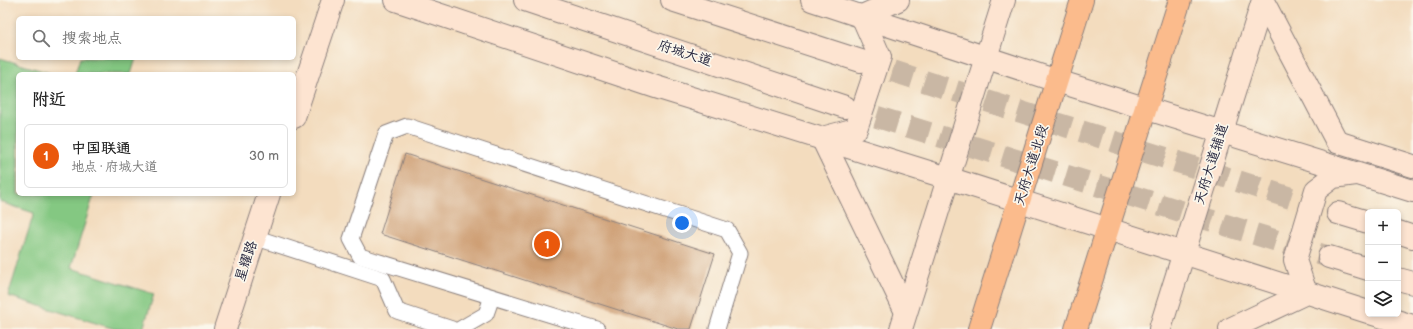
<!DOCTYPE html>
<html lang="zh">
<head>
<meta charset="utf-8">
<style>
  body { margin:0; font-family:"Balsamiq Sans","LXGW WenKai TC",sans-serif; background:#f6f6f6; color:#222 }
  .controls { position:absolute; right:12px; bottom:12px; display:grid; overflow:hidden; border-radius:6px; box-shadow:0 2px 6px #0003 }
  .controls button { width:36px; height:36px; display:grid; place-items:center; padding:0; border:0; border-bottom:1px solid #e0e0e0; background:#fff; color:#222; font:20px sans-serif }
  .you { position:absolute; left:682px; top:223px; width:14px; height:14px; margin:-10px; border:3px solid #fff; border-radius:50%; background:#1a73e8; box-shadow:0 0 0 6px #1a73e833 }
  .badge { display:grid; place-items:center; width:26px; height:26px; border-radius:50%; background:#ea580c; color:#fff; font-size:13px; font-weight:700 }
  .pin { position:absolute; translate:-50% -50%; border:2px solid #fff; box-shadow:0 1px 4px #0006 }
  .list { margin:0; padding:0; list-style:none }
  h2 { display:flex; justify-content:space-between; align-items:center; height:52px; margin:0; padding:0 16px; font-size:17px }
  h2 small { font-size:13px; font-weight:400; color:#767676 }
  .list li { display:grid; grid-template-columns:26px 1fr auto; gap:12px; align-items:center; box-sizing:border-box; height:64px; margin:0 8px 8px; padding:0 8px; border:1px solid #e0e0e0; border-radius:6px }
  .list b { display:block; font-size:15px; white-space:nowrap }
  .list p { margin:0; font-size:13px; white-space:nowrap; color:#767676 }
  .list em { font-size:13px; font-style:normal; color:#767676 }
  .icon { flex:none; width:22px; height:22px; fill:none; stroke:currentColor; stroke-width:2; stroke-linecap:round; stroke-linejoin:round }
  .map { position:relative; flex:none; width:1413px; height:329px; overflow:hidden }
  .search { position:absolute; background:#fff; box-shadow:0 2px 6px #0003; left:16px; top:16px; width:280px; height:44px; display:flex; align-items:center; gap:10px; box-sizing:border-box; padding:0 14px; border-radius:6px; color:#767676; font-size:15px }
  .panel { position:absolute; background:#fff; box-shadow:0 2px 6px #0003; left:16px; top:72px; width:280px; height:124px; border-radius:6px }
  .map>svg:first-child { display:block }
  .green { fill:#84c882; stroke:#53755e }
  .building { fill:#ce9e73 }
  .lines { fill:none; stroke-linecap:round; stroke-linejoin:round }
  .secondary-tunnel { stroke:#c9b7a4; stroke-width:22; stroke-dasharray:22 11; stroke-linecap:butt }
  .lane-casing { stroke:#8a7f7c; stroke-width:17 }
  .secondary-casing { stroke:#8a7f7c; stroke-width:24 }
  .primary-casing { stroke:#8a7f7c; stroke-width:24 }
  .lane { stroke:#fff; stroke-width:15 }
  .secondary { stroke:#fde4d1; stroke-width:22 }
  .primary { stroke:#fbbb8c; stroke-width:22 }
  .labels { text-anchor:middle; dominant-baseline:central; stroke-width:3.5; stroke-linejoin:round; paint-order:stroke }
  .street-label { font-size:14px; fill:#22223b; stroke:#fbf7ec }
</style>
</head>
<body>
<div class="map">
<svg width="1413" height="329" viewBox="0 0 1413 329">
  <rect width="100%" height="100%" fill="#fbf7ec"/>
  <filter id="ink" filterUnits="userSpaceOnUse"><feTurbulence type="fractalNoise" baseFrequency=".025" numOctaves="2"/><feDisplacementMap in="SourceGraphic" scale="8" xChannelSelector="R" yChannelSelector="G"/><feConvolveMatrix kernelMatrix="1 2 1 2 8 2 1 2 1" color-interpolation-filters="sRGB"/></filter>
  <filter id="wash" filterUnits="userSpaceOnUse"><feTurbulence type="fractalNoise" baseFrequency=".012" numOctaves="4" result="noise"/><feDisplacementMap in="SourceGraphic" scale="16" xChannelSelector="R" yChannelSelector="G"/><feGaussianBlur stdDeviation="0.9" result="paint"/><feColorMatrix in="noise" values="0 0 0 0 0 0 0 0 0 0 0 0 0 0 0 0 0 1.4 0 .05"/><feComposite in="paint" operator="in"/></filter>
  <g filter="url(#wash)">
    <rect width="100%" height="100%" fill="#f3dcbe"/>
    <g class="green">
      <polygon points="0,58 53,74 18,74 18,194 94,194 71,268 154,294 143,329 115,329 8,296 34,213 0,202"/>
      <polygon points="80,58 136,58 131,74 75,74"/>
    </g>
    <g id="blocks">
      <polygon class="building" points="405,154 715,254 691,329 678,329 380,234"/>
    </g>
  </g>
  <g filter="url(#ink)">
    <use href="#blocks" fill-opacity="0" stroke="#8a7f7c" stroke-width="1"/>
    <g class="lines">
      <g class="secondary-tunnel">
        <polyline points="861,61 1338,213"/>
        <polyline points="845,107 1329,257"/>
      </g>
      <g class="lane-casing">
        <g id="lane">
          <polyline points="254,237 383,279 397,311 452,329"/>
          <polyline points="460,329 486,314 492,297"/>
          <polyline points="597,329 360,256 351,239 386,134 407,126 727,230 740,253 717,329"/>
        </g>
      </g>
      <g class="secondary-casing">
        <g id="secondary">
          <polyline points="396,0 656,87 948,178 1368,312"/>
          <polyline points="525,0 845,107"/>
          <polyline points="672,0 861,61"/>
          <polyline points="812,0 1057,81 1413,191"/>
          <polyline points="898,0 862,16 880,57 856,129 822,138 906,312"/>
          <polyline points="1263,1 1337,142 1413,166"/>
          <polyline points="294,117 333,0"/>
          <polyline points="1338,213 1368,222"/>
          <polyline points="1398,232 1413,237"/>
          <polyline points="1329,257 1368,269"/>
          <polyline points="1398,279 1413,283"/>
          <polyline points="1373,314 1413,326"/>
          <polyline points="225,329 269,194"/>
          <polyline points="901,329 1004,0"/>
          <polyline points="1160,329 1263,0"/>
          <polyline points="1230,329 1306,293 1295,260 1316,190 1333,177 1356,174"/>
        </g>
      </g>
      <g class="primary-casing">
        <g id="primary">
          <polyline points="979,329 1082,0"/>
          <polyline points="1076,329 1180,0"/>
        </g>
      </g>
      <use href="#lane" class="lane"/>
      <use href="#secondary" class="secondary"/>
      <use href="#primary" class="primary"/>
    </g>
  </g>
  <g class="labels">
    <g class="street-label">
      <text transform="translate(685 53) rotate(18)">府城大道</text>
      <text transform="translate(1211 164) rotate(-73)">天府大道辅道</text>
      <text transform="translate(1031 165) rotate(-73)">天府大道北段</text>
      <text transform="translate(246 261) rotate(-72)">星耀路</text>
    </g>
  </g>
</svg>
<div class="controls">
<button>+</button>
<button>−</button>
<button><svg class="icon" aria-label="layers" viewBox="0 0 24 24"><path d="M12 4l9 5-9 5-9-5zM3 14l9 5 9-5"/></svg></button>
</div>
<div class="you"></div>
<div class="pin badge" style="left:547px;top:244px">1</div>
<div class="search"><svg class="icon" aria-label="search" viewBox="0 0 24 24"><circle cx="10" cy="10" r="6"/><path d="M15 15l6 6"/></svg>搜索地点</div>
<section class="panel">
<h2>附近<small></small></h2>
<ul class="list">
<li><span class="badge">1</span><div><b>中国联通</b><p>地点 · 府城大道</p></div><em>30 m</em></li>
</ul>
</section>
</div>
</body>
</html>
